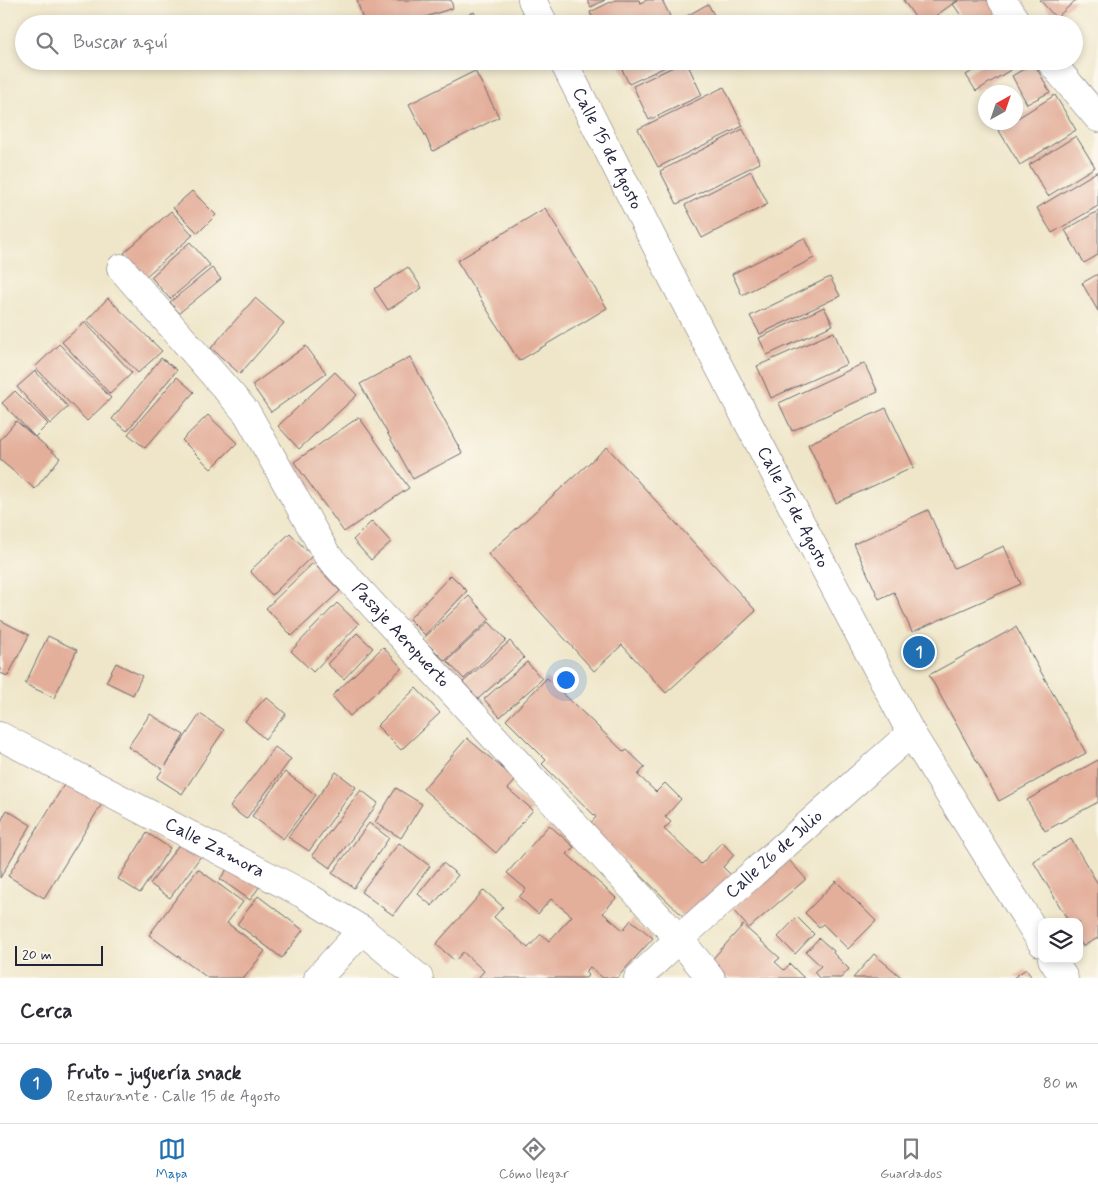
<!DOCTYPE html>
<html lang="es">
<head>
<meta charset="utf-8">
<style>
  body { margin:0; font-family:Mynerve,sans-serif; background:#f2f2f3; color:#2b2b33 }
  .controls { position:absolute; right:15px; bottom:15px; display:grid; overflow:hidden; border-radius:10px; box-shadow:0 2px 8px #0003 }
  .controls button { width:45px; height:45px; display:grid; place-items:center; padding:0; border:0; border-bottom:1px solid #e1e1e2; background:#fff; color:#2b2b33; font:25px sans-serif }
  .compass { position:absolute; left:978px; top:85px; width:45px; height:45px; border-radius:50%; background:#fff; box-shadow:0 2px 8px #0003; rotate:40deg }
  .scale { position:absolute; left:15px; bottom:12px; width:88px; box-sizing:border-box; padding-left:5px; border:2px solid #22223b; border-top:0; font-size:14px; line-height:18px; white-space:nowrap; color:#22223b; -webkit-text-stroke:4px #fbf7ec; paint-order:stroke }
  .you { position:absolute; left:565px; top:679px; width:18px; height:18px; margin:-12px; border:4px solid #fff; border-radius:50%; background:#1a73e8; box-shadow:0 0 0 8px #1a73e833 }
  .badge { display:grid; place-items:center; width:32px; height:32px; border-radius:50%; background:#1f6fb2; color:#fff; font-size:16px; font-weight:700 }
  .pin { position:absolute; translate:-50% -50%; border:2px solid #fff; box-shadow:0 1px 5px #0006 }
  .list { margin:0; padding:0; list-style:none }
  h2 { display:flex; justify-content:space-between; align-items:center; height:65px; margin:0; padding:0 20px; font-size:21px }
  h2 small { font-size:16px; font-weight:400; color:#7c7c81 }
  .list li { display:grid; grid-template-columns:32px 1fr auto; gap:15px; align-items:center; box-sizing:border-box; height:80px; padding:0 20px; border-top:1px solid #e1e1e2 }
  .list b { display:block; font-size:19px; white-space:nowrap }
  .list p { margin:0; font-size:16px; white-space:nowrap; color:#7c7c81 }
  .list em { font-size:16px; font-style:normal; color:#7c7c81 }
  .icon { flex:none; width:28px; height:28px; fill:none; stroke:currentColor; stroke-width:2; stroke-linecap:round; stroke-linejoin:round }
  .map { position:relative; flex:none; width:1098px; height:978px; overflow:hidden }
  .search { position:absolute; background:#fff; box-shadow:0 2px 8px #0003; left:15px; right:15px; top:15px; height:55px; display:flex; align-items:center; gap:12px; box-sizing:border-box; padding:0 18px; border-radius:28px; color:#7c7c81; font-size:19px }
  .sheet { height:145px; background:#fff }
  nav { display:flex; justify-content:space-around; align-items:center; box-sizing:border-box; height:70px; border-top:1px solid #e1e1e2; background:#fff; font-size:14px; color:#7c7c81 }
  nav a { display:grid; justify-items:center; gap:2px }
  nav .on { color:#1f6fb2 }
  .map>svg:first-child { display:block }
  .building { fill:#e3ae9a }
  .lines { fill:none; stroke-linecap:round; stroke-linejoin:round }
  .minor-casing { stroke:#6a676d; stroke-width:29 }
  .tertiary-casing { stroke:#6a676d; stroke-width:29 }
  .minor { stroke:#fff; stroke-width:28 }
  .tertiary { stroke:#fff; stroke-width:28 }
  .labels { text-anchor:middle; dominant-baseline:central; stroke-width:4; stroke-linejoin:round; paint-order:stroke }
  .street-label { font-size:18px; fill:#22223b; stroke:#fbf7ec }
</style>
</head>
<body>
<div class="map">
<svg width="1098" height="978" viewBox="0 0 1098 978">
  <rect width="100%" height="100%" fill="#fbf7ec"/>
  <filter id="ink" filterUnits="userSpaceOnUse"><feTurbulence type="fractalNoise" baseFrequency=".02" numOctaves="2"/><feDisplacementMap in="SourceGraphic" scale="10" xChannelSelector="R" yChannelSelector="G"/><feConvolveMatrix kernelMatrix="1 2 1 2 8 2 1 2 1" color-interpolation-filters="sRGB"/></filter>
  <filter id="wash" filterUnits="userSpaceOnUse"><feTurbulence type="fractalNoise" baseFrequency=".0096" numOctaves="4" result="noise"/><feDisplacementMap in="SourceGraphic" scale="20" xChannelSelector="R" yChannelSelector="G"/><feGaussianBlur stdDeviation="1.12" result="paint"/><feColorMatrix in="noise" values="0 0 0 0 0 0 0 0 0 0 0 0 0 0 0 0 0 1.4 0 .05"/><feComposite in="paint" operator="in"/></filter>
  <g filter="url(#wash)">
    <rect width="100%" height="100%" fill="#efe6c9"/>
    <g id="blocks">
      <g class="building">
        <polygon points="357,0 451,0 453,8 404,24 364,24"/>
        <polygon points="587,0 605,0 591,7"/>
        <polygon points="615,0 639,0 640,3 647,0 662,0 670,16 655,24 595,24 590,12"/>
        <polygon points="903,0 958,0 924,24 920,24"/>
        <polygon points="960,0 990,0 1006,24 967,24 953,4"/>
        <polygon points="1040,0 1076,0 1056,18"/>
        <polygon points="708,4 719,24 677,24 676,22"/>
        <polygon points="474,12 479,24 447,24"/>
        <polygon points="618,61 678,61 629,84"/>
        <polygon points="686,61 702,95 649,120 633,86"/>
        <polygon points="988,61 1025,61 976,91 966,75"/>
        <polygon points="1034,63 1050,92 1027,104 1012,76"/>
        <polygon points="475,71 499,117 433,151 409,104"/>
        <polygon points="724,87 743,126 658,167 638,129"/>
        <polygon points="1055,95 1076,130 1020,165 998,129 1009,122 1016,122 1016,119"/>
        <polygon points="743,129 760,163 677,204 660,171"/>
        <polygon points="1076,136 1095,167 1048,196 1029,165"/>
        <polygon points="751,171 768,204 702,238 685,205"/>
        <polygon points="1098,171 1098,206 1052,233 1037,208"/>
        <polygon points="192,191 216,215 198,233 173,208"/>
        <polygon points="545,208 607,308 519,361 457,261"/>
        <polygon points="171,211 193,235 145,277 124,253"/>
        <polygon points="1098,211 1098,255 1084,263 1065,230"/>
        <polygon points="804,238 814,258 742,295 732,274"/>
        <polygon points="190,242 210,265 170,299 151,277"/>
        <polygon points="408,267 422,288 388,310 374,289"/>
        <polygon points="212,268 221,279 179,313 170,302"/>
        <polygon points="1098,274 1098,311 1082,283"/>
        <polygon points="830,277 840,296 760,334 750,316"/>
        <polygon points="108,298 162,351 138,373 87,320"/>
        <polygon points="255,298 284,323 240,374 211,348"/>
        <polygon points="824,307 833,325 767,355 759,338"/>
        <polygon points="85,322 132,373 110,394 62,342"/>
        <polygon points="834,332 847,364 771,398 757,366"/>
        <polygon points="59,344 111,398 87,421 35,367"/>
        <polygon points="306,346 326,373 271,412 252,385"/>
        <polygon points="410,357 462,453 413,479 360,384"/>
        <polygon points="161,358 177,370 127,431 112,419"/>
        <polygon points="864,363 878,392 792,431 779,403"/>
        <polygon points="35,371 68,407 50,424 17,387"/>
        <polygon points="335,372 357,395 299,449 278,426"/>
        <polygon points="177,377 194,392 145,448 128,434"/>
        <polygon points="15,391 48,424 35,437 2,403"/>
        <polygon points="886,408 914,467 836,503 808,444"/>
        <polygon points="208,415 237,443 211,469 182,440"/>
        <polygon points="359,417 409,488 344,532 294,462"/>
        <polygon points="16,421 60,458 35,489 0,460 0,440"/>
        <polygon points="607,447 756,611 666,693 622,645 594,671 488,554"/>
        <polygon points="928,510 954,568 1004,546 1021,584 912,632 894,592 879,599 854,544"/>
        <polygon points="372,521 391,542 371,560 353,540"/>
        <polygon points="290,533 312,556 272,595 250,571"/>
        <polygon points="313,563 340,591 292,636 266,608"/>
        <polygon points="451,575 467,591 425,635 409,619"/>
        <polygon points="469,596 490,619 445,661 423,639"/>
        <polygon points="337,603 359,624 313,672 291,651"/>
        <polygon points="0,620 29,635 8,676 0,673"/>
        <polygon points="489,622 506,640 464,679 447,661"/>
        <polygon points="1016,627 1086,753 999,801 929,675"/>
        <polygon points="357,633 373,648 344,679 327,664"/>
        <polygon points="48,636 77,650 54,698 25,684"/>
        <polygon points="510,641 524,658 478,699 463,682"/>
        <polygon points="383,647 402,668 350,716 332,696"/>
        <polygon points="527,662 542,679 500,717 484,699"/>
        <polygon points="116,663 142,676 133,695 106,682"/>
        <polygon points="547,678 624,752 627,750 645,767 638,775 656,792 665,783 681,799 665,817 671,822 664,829 701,864 722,842 734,855 723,867 731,875 687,920 589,825 596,817 542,764 546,760 506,720"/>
        <polygon points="416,688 440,713 401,750 377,726"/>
        <polygon points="266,697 286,714 265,739 245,721"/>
        <polygon points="150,714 184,735 166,765 200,714 224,730 182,794 157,778 163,769 128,747"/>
        <polygon points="467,738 516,780 508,789 533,810 496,853 423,789"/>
        <polygon points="275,747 291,759 246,819 230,807"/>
        <polygon points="1098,760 1098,802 1045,831 1027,800"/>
        <polygon points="285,772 316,795 283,839 252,816"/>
        <polygon points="336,772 356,787 309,851 288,837"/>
        <polygon points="67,780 103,802 44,898 8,876"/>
        <polygon points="396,788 422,804 401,838 375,822"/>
        <polygon points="361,790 378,803 330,868 312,855"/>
        <polygon points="7,810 31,825 0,878 0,823"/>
        <polygon points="369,823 389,838 354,888 332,873"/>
        <polygon points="549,825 574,847 567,854 616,898 603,913 623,930 631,920 653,938 617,978 603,978 590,967 585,972 588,975 586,978 478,978 484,971 463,952 455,961 436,944 484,890 503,907 494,917 528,948 541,934 549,941 572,916 551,899 538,914 519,897 526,889 507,873"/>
        <polygon points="147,833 170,848 140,893 118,879"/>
        <polygon points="184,838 204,852 170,898 150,884"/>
        <polygon points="1071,839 1098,884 1098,938 1083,946 1079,940 1079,922 1069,922 1033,861"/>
        <polygon points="399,843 430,866 393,915 361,892"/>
        <polygon points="789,860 806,879 749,928 732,909"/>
        <polygon points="233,861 262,883 250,900 220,879"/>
        <polygon points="443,863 458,875 432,906 418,894"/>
        <polygon points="198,869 243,902 227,923 265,951 244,978 208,978 149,935"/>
        <polygon points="836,881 876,921 848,949 823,924 819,927 805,913"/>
        <polygon points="258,896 303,930 282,958 237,924"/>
        <polygon points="797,917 814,934 795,954 778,937"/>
        <polygon points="743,925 780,958 775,962 784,970 790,964 804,978 721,978 707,965"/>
        <polygon points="819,938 834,951 833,953 849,969 841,978 819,978 814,972 821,966 806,952"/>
        <polygon points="874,954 893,970 902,978 853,978"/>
        <polygon points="1026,969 1032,978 1013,978"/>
      </g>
    </g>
  </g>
  <g filter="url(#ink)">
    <use href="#blocks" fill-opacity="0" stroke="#6a676d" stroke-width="1"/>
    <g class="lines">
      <g class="minor-casing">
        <g id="minor">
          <polyline points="1002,0 1018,24"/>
          <polyline points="1050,61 1098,118"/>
          <path id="s1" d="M121,268L247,413L327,555L679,939L711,978"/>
          <polyline points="318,978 362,930"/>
          <path id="s2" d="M638,978L679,939L911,733"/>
        </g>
      </g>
      <g class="tertiary-casing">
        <g id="tertiary">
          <polyline points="532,0 544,24"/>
          <path id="s3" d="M563,61L673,279L911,733L1042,943"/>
          <path id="s4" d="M0,736L303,894L362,930L419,978"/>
          <polyline points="1052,959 1064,978"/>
        </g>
      </g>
      <use href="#minor" class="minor"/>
      <use href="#tertiary" class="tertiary"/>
    </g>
  </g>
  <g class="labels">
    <g class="street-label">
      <text stroke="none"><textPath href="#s3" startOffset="98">Calle 15 de Agosto</textPath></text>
      <text stroke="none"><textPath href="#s3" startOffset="502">Calle 15 de Agosto</textPath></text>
      <text stroke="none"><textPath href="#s1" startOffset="464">Pasaje Aeropuerto</textPath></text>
      <text stroke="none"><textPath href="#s4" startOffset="242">Calle Zamora</textPath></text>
      <text stroke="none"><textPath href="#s2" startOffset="184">Calle 26 de Julio</textPath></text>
    </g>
  </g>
</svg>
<div class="controls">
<button><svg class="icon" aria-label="layers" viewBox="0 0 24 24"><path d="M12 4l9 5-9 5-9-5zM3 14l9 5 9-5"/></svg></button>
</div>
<svg class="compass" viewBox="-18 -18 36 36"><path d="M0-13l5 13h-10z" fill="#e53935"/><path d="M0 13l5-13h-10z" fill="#7c7c81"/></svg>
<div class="scale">20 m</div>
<div class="you"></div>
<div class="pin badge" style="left:919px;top:652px">1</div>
<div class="search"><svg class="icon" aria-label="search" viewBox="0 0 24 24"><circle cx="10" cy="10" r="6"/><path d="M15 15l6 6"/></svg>Buscar aquí</div>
</div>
<section class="sheet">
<h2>Cerca<small></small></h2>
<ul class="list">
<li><span class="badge">1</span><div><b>Fruto - juguería snack</b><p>Restaurante · Calle 15 de Agosto</p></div><em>80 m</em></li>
</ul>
</section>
<nav>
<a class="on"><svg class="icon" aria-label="map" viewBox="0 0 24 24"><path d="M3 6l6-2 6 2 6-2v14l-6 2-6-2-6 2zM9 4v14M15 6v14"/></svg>Mapa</a>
<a><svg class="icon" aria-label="directions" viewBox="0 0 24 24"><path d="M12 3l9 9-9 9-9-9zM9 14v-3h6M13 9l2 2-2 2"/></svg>Cómo llegar</a>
<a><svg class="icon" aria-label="saved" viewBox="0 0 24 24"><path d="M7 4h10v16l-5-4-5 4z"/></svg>Guardados</a>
</nav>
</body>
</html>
